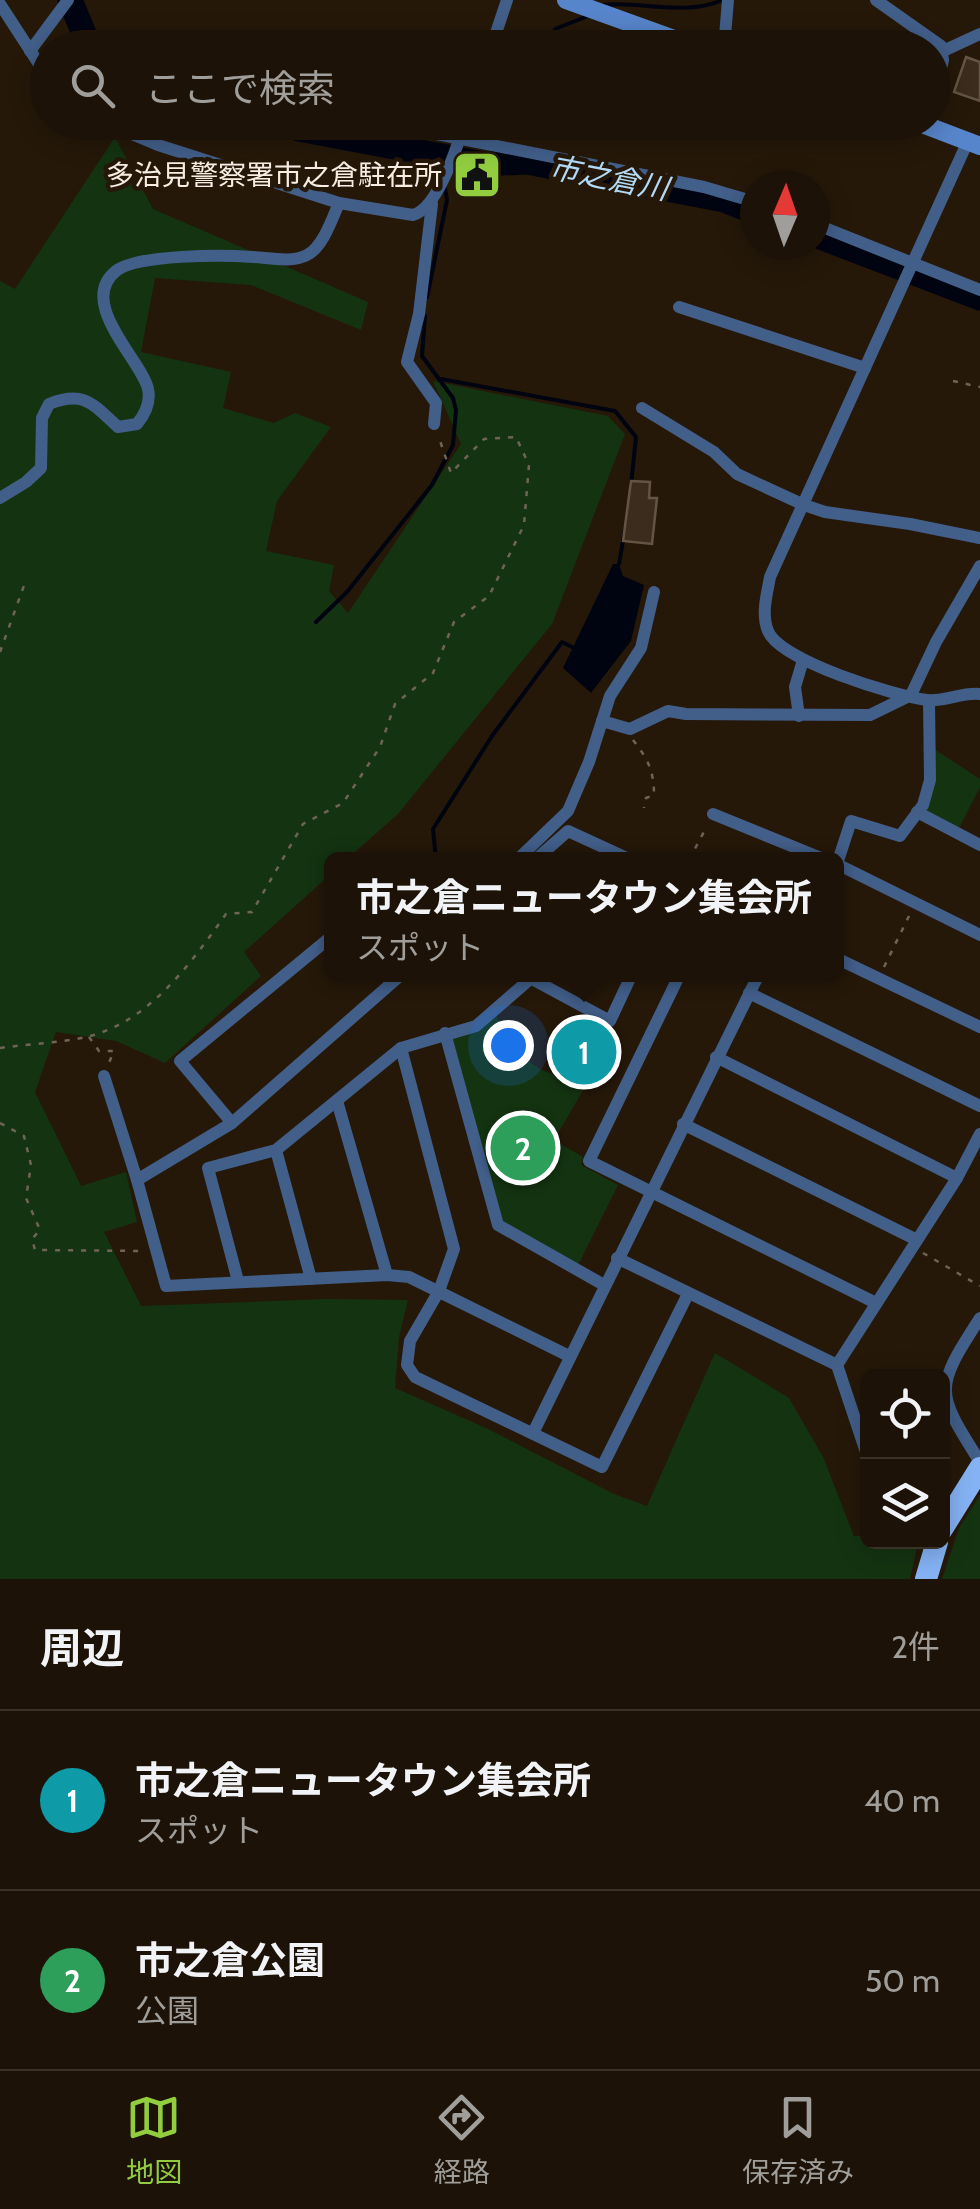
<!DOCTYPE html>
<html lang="ja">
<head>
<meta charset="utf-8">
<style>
  body { margin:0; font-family:Cabin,"Noto Sans JP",sans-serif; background:#251b11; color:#f1f3f6 }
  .controls { position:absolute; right:30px; bottom:30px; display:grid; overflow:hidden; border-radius:15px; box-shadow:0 5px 25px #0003 }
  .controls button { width:90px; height:90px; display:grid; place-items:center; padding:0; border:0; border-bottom:2px solid #3a3228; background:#1c1207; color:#f1f3f6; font:50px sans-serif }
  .compass { position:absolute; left:740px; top:170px; width:90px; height:90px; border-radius:50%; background:#1c1207; box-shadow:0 5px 25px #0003; rotate:2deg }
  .you { position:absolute; left:508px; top:1045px; width:35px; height:35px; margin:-25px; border:8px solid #fff; border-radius:50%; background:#1a73e8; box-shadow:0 0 0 15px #1a73e833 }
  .badge { display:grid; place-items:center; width:65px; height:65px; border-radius:50%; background:#91cd3f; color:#fff; font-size:32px; font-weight:700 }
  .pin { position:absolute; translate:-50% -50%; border:5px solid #fff; box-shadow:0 2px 10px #0006 }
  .popup { position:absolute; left:324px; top:852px; width:520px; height:130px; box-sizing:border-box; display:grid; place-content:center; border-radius:15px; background:#1c1207; filter:drop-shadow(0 2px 8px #0005); font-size:32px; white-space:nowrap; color:#a09e9b }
  .popup b { font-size:38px; color:#f1f3f6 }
  .popup::after { content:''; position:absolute; left:50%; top:100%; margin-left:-20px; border:20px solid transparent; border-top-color:#1c1207 }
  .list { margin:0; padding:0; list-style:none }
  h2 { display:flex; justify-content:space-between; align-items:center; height:130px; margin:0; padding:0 40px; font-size:42px }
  h2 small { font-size:32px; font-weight:400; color:#a09e9b }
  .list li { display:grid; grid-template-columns:65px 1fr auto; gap:30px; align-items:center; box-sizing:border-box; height:180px; padding:0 40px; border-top:2px solid #3a3228 }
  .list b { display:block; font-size:38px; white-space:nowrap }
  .list p { margin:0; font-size:32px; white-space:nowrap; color:#a09e9b }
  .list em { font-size:32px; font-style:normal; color:#a09e9b }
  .icon { flex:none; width:55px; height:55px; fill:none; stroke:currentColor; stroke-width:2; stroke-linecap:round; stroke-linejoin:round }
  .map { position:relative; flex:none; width:980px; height:1579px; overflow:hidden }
  .search { position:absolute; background:#1c1207; box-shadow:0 5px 25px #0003; left:30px; right:30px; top:30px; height:110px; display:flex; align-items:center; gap:25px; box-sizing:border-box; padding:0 35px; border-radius:55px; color:#a09e9b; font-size:38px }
  .sheet { height:490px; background:#1c1207 }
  nav { display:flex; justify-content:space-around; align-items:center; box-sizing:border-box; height:140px; border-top:2px solid #3a3228; background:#1c1207; font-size:28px; color:#a09e9b }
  nav a { display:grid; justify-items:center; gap:5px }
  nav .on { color:#91cd3f }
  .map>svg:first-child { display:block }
  .green { fill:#143411 }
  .water { fill:#000411 }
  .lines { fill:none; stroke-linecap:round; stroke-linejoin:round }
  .stream { stroke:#000411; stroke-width:4 }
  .river { stroke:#000411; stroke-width:25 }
  .building { fill:#3b2c1d; stroke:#645443; stroke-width:2.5 }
  .path { stroke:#706457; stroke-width:2.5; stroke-dasharray:5 8; stroke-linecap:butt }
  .minor { stroke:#425f8a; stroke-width:12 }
  .secondary { stroke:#5785cb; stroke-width:18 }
  .trunk { stroke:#84b2f4; stroke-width:22 }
  .labels { text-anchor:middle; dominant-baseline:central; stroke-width:9; stroke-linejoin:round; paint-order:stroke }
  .poi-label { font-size:28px; fill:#f7ede3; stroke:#251809; text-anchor:end }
  .water-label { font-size:30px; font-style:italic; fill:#b2daf6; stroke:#251809 }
</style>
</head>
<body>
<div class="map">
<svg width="980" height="1579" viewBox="0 0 980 1579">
  <rect width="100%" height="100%" fill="#251809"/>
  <g class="green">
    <polygon points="115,137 153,209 368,302 361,330 251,285 155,278 141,352 231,372 223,408 274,423 295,413 331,427 277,501 266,551 334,565 329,591 348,613 461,444 433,381 608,416 625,434 552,624 398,814 347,859 332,860 331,874 244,952 261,976 165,1063 116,1041 56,1032 35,1092 81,1186 126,1172 137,1222 104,1232 141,1306 326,1299 408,1300 399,1337 395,1388 488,1429 614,1494 647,1506 715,1353 789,1398 823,1457 854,1536 867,1536 868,1542 918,1542 910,1579 0,1579 0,281 15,289"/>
    <polygon points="934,749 980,779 980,787 959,828 924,812"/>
    <path d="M493,1012C527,1061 526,1074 589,1080L554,1140L583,1157L581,1165L618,1185L576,1269L498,1225L445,1033Z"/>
    <polygon points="980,1495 980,1579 942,1579 959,1528"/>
  </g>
  <polygon class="water" points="613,564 619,564 623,576 644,585 631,641 591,693 563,668"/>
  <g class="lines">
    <g class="stream">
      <path d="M604,5C632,0 687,17 722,0"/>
      <polyline points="548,48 555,29 588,16"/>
      <polyline points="474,130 476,122"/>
      <polyline points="424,154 439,176"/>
      <polyline points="466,159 467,154"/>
      <polyline points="427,297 447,200 445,188"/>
      <polyline points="441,379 615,411 636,437 631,485"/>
      <polyline points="619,564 625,529"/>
      <polyline points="316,622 347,592 432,485 453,445 456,410 453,398 422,356 425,316"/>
      <polyline points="436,860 433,829 492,736 562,642 574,648"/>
    </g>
    <g class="river">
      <polyline points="70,0 90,48"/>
      <polyline points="285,122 299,129 484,164 527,162 724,200 755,212"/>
      <polyline points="815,235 980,298"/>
    </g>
  </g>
  <g class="building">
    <polygon points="966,57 980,62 980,101 954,92"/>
    <polygon points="631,481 650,482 649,498 657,498 652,544 623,541"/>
    <polygon points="582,1027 607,1038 589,1074 580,1069 577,1074 561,1066"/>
  </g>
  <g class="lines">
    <g class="path">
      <polyline points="953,381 980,387"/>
      <polyline points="0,652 26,580"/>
      <path d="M633,740C648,759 654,771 654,795L646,798L644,808"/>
      <polyline points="689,860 707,826"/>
      <polyline points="884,967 909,916"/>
      <polyline points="89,1037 99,1051 114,1051 108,1065"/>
      <path d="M0,1048C28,1044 59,1043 86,1037C150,1022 190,964 226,914L252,912L303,824L343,803L380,747L395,704L433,673L454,622L489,596L524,525L529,465L516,437L484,439L451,473L438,435"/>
      <polyline points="0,1123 24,1136 31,1165 26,1198 40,1230 32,1239 35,1250 140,1251"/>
      <polyline points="923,1253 980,1286"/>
    </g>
    <g class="minor">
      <polyline points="876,0 941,46 943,60 932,106"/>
      <polyline points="0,4 48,78"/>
      <polyline points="357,48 389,40 420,48"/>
      <polyline points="491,48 507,0"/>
      <polyline points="724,48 728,0"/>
      <polyline points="30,51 68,0"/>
      <polyline points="941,52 980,34"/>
      <path d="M103,122L158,145L339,203L413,215C438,208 457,147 465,122"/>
      <polyline points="376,122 704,187 755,202"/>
      <path d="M968,141L770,577C767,594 761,614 768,631C780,661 895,696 927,700C944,702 962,692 980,694"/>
      <polyline points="432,204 419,314 407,362 436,403 434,424"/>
      <polyline points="815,224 980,290"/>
      <polyline points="679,307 865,368"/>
      <polyline points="642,408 714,452 737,474 804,505 825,512 910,524 980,538"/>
      <path d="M0,498L26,482L41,468L42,418L49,404C84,390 93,404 118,427L137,424C145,414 151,402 148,389C143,362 76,303 116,271C138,254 224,255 253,257C270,258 292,263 307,255C323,247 332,219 339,203"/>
      <polyline points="929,701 930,780 923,805 900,836 851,821 837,864 980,935"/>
      <polyline points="799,716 795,687 803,660"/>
      <polyline points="602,721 630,729 668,711 686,714 870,715 911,695 936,642 980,566"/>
      <polyline points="917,812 980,845"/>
      <polyline points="713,814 826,860"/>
      <polyline points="517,860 568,811 589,762 610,696 641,648 654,592"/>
      <polyline points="535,860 568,831 631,860"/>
      <polyline points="836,958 980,1027"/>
      <polyline points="402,974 232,1123 137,1180 166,1286 387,1275 409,1277 569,1356"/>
      <polyline points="680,974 589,1161 876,1303"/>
      <polyline points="532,979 610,1021 632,974"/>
      <polyline points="749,993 980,1106"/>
      <polyline points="445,1033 498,1225 604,1285"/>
      <polyline points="401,1048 454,1249 439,1291 410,1341 407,1365 415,1377 602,1467 688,1294"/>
      <polyline points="716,1057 957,1178"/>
      <polyline points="104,1076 137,1180"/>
      <polyline points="337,1101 387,1275"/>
      <polyline points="232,1123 180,1061 332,936"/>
      <polyline points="683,1124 917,1240"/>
      <polyline points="276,1150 311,1279"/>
      <polyline points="617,1258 837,1365 957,1178 980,1134"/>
      <polyline points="238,1281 208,1168 276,1150 401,1048 476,1026 536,974"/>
      <path d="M980,1318C934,1389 935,1391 980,1462"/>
      <polyline points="837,1365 868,1458"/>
      <polyline points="533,1433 759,974"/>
    </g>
    <g class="secondary">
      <polyline points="566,0 699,48"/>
      <polyline points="917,122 980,146"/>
    </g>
    <g class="trunk">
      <polyline points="942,1529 980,1468"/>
      <polyline points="926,1579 937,1542"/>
    </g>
  </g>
  <defs>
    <g id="civic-square" transform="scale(2.5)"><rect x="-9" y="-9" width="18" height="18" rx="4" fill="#91cd3f" stroke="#251809"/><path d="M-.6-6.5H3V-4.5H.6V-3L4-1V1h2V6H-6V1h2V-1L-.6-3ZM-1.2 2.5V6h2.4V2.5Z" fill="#111"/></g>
  </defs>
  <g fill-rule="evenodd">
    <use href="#civic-square" x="477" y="175"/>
  </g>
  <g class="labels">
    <g class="poi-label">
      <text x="442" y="175">多治見警察署市之倉駐在所</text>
    </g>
    <g class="water-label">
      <text transform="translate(609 178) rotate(11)">市之倉川</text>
    </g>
  </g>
</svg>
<div class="controls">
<button><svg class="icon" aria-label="locate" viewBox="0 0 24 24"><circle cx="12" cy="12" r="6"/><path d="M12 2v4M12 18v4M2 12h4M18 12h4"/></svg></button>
<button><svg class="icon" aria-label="layers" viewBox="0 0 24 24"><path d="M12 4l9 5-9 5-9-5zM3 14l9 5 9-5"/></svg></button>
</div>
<svg class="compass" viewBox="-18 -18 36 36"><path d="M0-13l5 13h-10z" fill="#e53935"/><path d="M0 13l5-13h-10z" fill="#a09e9b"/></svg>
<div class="you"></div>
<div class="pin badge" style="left:584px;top:1052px;background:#0f9aa8">1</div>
<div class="popup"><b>市之倉ニュータウン集会所</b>スポット</div>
<div class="pin badge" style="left:523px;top:1148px;background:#2e9e5b">2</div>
<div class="search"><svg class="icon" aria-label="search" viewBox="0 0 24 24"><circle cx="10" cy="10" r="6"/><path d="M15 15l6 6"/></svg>ここで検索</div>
</div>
<section class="sheet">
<h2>周辺<small>2件</small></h2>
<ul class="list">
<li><span class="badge" style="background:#0f9aa8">1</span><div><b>市之倉ニュータウン集会所</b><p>スポット</p></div><em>40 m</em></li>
<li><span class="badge" style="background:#2e9e5b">2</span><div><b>市之倉公園</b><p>公園</p></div><em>50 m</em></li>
</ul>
</section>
<nav>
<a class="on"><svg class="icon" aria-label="map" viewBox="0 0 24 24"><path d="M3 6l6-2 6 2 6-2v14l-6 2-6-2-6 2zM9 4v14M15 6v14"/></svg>地図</a>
<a><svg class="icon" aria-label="directions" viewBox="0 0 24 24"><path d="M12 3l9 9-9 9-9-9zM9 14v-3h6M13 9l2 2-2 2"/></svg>経路</a>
<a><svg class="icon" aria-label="saved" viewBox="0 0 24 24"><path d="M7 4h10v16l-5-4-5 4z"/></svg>保存済み</a>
</nav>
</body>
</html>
